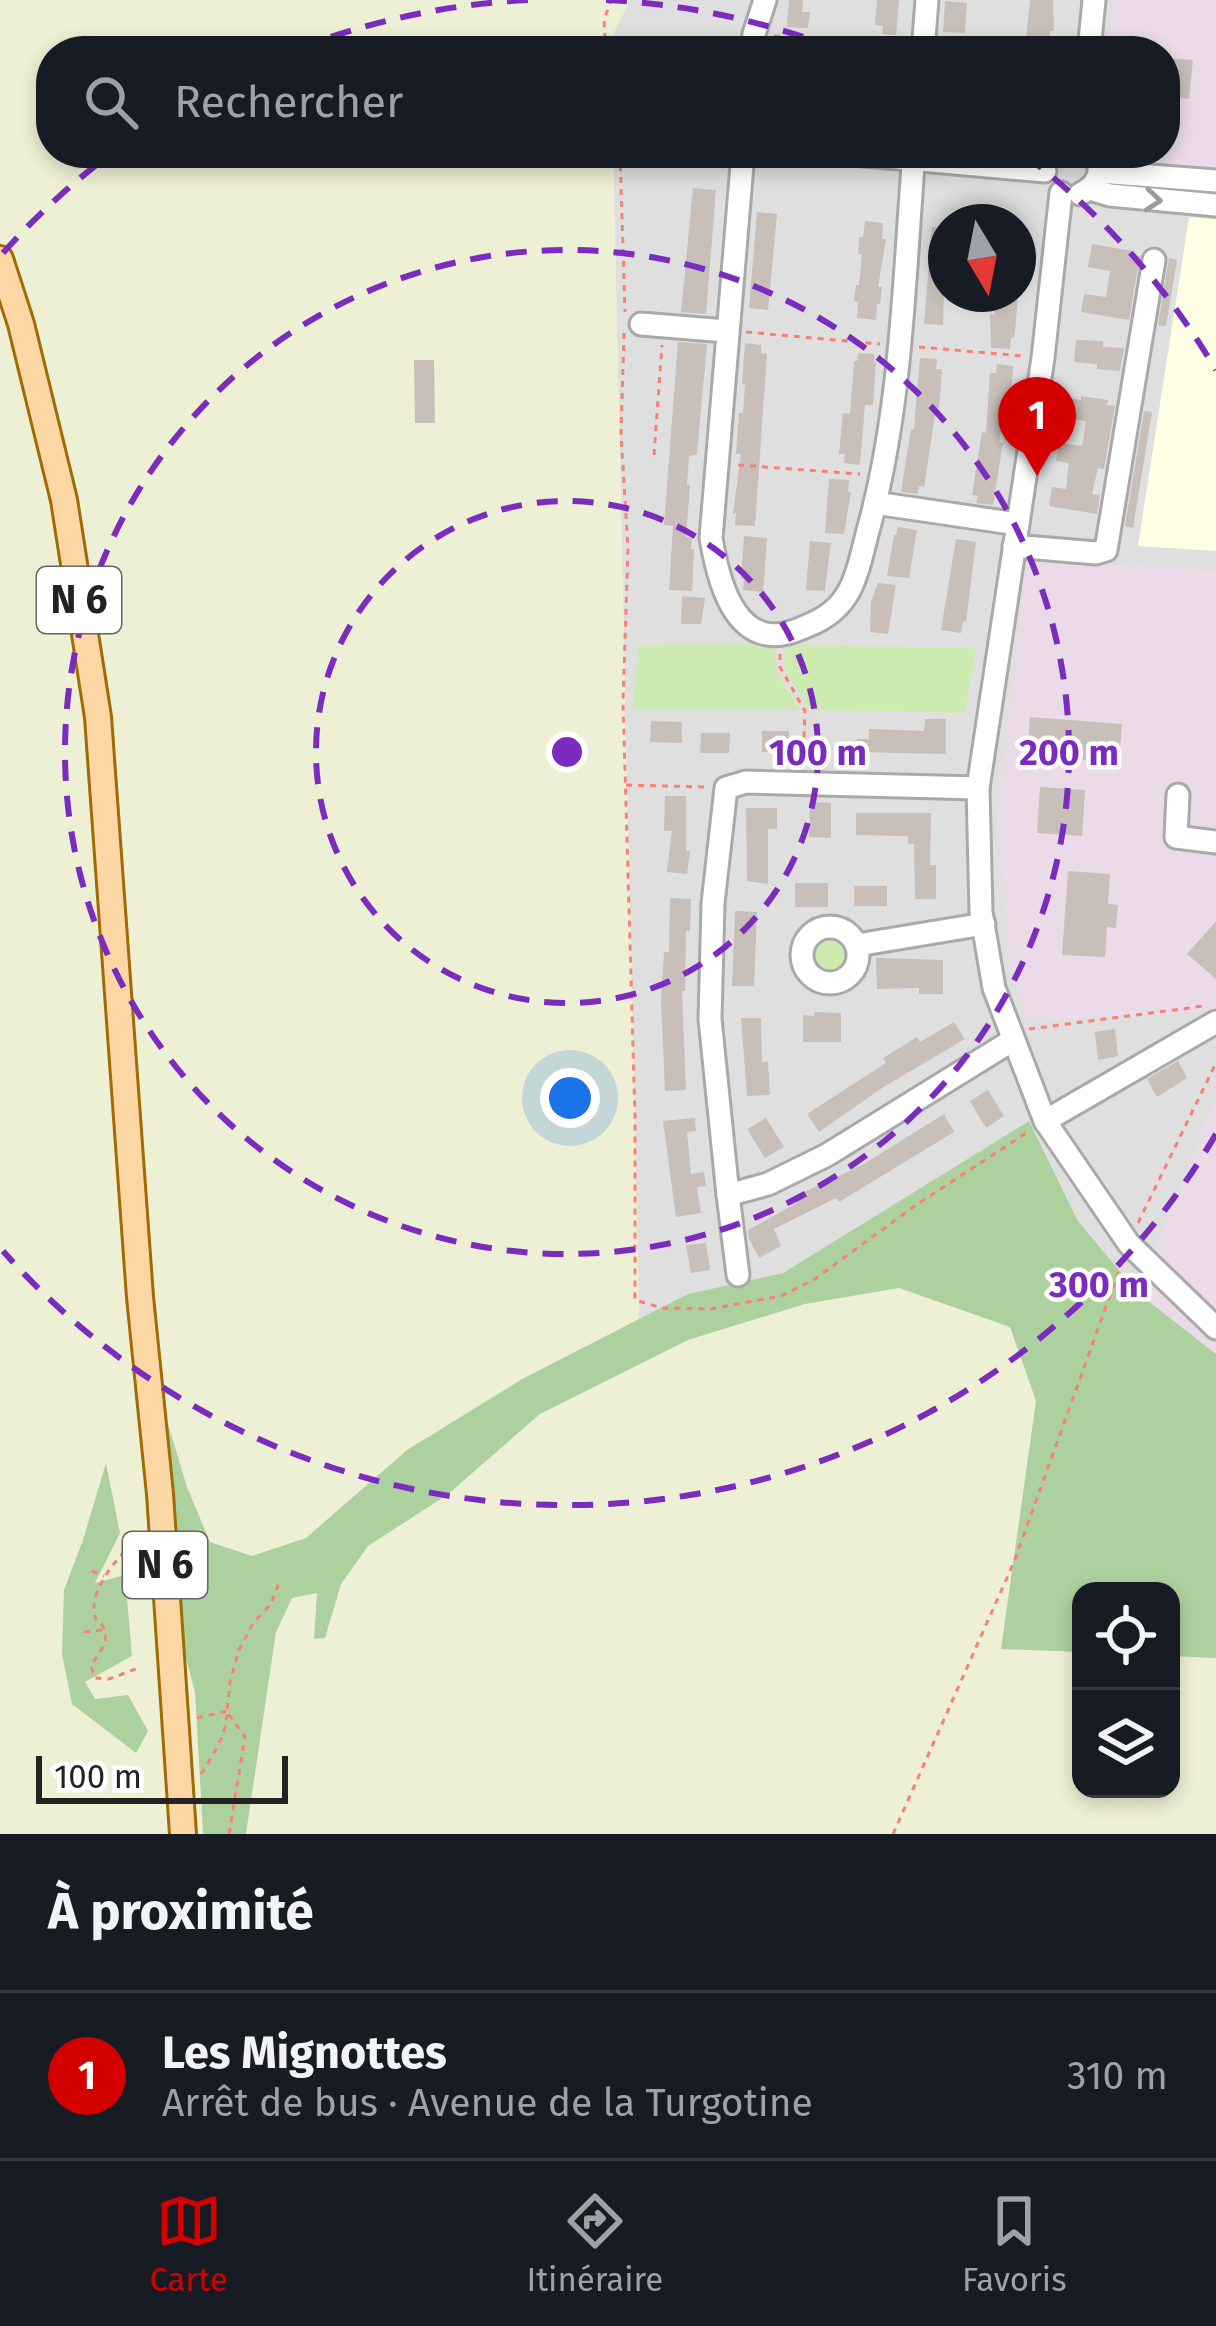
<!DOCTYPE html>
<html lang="fr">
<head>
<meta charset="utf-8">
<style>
  body { margin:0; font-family:"Fira Sans",sans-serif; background:#242831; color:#f1f3f6 }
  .controls { position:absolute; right:36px; bottom:36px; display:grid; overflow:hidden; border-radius:24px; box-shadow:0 6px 18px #0003 }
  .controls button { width:108px; height:108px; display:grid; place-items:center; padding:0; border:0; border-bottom:3px solid #363941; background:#171b24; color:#f1f3f6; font:60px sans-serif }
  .compass { position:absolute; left:928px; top:204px; width:108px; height:108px; border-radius:50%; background:#171b24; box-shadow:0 6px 18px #0003; rotate:170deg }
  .scale { position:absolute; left:36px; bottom:30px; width:252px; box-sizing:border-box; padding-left:12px; border:6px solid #222; border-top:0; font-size:33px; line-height:42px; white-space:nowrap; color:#222; -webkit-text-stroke:9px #fff; paint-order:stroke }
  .you { position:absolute; left:570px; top:1098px; width:42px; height:42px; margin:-30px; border:9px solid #fff; border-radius:50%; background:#1a73e8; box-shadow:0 0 0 18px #1a73e833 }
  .badge { display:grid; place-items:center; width:78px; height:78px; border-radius:50%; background:#d40000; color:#fff; font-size:39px; font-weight:700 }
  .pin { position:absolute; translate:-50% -99px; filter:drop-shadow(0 3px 6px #0008) }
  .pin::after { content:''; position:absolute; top:63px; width:42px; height:36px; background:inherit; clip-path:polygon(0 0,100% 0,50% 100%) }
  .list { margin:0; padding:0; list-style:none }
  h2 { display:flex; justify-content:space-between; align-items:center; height:156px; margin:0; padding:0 48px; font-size:51px }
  h2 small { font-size:39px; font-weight:400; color:#9ea1a6 }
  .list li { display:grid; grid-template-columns:78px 1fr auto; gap:36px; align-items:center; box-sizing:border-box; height:168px; padding:0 48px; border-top:3px solid #363941 }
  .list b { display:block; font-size:45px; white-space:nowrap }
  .list p { margin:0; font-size:39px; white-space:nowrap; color:#9ea1a6 }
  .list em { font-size:39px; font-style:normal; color:#9ea1a6 }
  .icon { flex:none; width:66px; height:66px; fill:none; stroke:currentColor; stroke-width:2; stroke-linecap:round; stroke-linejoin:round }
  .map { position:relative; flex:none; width:1216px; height:1834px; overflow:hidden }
  .search { position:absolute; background:#171b24; box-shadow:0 6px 18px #0003; left:36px; right:36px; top:36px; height:132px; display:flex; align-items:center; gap:30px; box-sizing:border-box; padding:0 42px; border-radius:48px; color:#9ea1a6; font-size:45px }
  .sheet { height:324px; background:#171b24 }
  nav { display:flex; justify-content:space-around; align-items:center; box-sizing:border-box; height:168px; border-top:3px solid #363941; background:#171b24; font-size:33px; color:#9ea1a6 }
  nav a { display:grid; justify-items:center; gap:6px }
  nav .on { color:#d40000 }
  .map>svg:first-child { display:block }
  .residential { fill:#e0dfdf; fill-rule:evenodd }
  .industrial { fill:#ebdbe8 }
  .education { fill:#ffffe5 }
  .farmland { fill:#eef0d5 }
  .grass { fill:#cdebb0 }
  .forest { fill:#add19e }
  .building { fill:#c7bfb8 }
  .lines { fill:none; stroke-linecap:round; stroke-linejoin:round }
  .minor-casing { stroke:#a9a9a9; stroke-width:27 }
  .major-casing { stroke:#a06b00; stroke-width:30 }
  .path { stroke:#fa8072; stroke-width:3; stroke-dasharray:6 6; stroke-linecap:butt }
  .minor { stroke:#fff; stroke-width:21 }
  .major { stroke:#fcd6a4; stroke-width:24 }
  .oneway { stroke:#9c9c9c }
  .ring { fill:none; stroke:#7b2cbf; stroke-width:6; stroke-dasharray:21 15 }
  .labels { text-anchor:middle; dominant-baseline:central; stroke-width:9; stroke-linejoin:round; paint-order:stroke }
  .shield { fill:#fff; stroke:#646464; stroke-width:3 }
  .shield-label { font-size:39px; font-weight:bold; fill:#222 }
  .centre { fill:#7b2cbf; stroke:#fff; stroke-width:6 }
  .ring-label { font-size:36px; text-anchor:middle; font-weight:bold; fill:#7b2cbf; stroke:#fff; stroke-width:9; stroke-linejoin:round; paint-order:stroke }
</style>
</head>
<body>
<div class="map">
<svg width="1216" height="1834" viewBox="0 0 1216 1834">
  <rect width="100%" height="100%" fill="#f2efe9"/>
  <g class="residential">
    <polygon points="630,0 1113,0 1110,51 611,51 610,40"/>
    <path d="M613,153H1102L1216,181V572L1027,561L1028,1019L1216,1011V1100L1138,1293L1078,1221L1029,1121L783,1273L688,1294L639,1320ZM946,222H1018V294H946Z"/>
  </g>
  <g class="industrial">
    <polygon points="1113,0 1216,0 1216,181 1101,170 1102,153 1165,153 1165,51 1110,51"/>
    <polygon points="1027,561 1216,572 1216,1011 1028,1020 1010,963 998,820"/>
    <polygon points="1216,1100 1216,1354 1138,1293"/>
  </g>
  <polygon class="education" points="1189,217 1216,219 1216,551 1138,546"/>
  <g class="farmland">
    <polygon points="0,0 630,0 610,40 611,51 51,51 51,153 613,153 639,1320 524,1378 407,1450 306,1538 252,1556 210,1542 187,1487 169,1429 178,1628 195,1692 203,1834 0,1834"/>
    <polygon points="899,1288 1011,1327 1036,1401 1001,1648 1081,1652 1081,1789 1171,1789 1171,1656 1216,1658 1216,1834 246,1834 276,1632 292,1598 317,1593 314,1638 325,1638 341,1583 368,1546 447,1495 540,1414 688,1340 805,1304"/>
  </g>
  <g class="grass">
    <polygon points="776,644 776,669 800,710 633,710 638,645"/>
    <polygon points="785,645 976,648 965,713 809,710 784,668"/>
    <circle cx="830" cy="956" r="21"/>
  </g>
  <g class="forest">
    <polygon points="1029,1121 1078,1221 1138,1293 1216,1354 1216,1658 1171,1656 1171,1591 1081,1591 1081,1652 1001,1649 1036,1401 1010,1327 899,1288 805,1304 688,1340 540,1414 447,1495 368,1546 341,1584 325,1638 314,1639 317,1593 292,1598 276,1632 246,1834 203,1834 195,1692 178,1628 167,1452 168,1424 187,1487 210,1542 252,1556 306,1538 407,1450 524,1378 688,1294 783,1273"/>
    <polygon points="106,1463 120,1533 95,1583 125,1575 132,1656 85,1682 95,1699 128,1695 148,1731 136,1753 72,1704 62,1654 64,1590 83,1540"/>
  </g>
  <g class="building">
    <polygon points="789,0 803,0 802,12 810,12 808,28 787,27"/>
    <polygon points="877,0 899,0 896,35 882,34 883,26 875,25"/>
    <polygon points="1030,0 1053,0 1054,31 1050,31 1049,50 1025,48"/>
    <polygon points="945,1 967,3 965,33 943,32"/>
    <polygon points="1165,58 1193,60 1189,99 1165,96"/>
    <polygon points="693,188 716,190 706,314 681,312"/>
    <polygon points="757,212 777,214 768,310 749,308"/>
    <polygon points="865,221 883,223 882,239 886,239 878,287 882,287 880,304 877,304 876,320 857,318 858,302 854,301 856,285 859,285 862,254 858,254 859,237 863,237"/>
    <polygon points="932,227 946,228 943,325 924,324"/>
    <polygon points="1092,244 1132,251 1131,255 1140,256 1129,320 1081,312 1084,294 1106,297 1110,271 1088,267"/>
    <polygon points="1169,258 1177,260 1166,326 1158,325"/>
    <polygon points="999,294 1018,294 1015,333 1014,338 1011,338 1010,349 991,348 990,314 994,315 995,299 999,299"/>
    <polygon points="1076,340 1103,341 1103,347 1124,348 1120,371 1097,369 1097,364 1074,362"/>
    <polygon points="678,342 707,344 697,454 689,456 687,485 690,485 686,537 692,538 691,549 694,549 692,591 669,590 673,526 664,525"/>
    <polygon points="745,343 761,345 761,353 767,354 755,526 735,525 736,513 733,514 741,454 736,454 739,413 743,413 745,384 742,384"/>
    <polygon points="858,353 874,354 874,362 876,362 873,405 865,405 860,465 844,463 845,454 839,454 843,413 850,414 854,361 857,361"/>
    <polygon points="920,358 937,359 936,369 942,369 939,408 936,408 924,487 919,486 917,494 901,492 911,429 914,429"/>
    <polygon points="414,360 434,360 435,423 415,423"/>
    <polygon points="997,364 1013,366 1010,406 1006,406 999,442 1003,443 993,505 976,503 978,496 972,495 982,432 986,433 990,373 996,373"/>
    <polygon points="1081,396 1108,400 1107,405 1115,406 1104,469 1098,468 1092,494 1100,495 1097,514 1049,506 1052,487 1066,489 1069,463 1056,461 1059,443 1082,446 1086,421 1064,417 1067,398 1081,400"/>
    <polygon points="1144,411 1152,412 1133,528 1125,526"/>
    <polygon points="829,479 849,480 848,492 851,492 844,534 825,533"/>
    <polygon points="898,527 917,530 909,578 887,576 894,535 896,535"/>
    <polygon points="744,536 767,538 763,592 743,590 744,579 741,578"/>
    <polygon points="956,539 976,542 966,622 963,621 961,633 941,630"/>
    <polygon points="810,541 831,543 825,591 806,590"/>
    <polygon points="878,583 896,585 888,634 870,632 871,602"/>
    <polygon points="682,596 705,598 701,624 681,624"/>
    <polygon points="1030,717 1122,724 1119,762 1027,757"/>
    <polygon points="925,719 946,719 946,754 857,752 857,739 869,739 869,729 924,731"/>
    <polygon points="651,721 682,722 682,743 650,742"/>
    <polygon points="762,731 789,731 788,752 762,752"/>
    <polygon points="701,733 730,733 729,753 700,753"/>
    <polygon points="1040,787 1085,790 1082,836 1037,833"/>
    <polygon points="665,796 686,796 686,851 690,851 687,874 667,872 672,831 664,831"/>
    <polygon points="810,802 831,803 831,838 809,837"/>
    <polygon points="746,808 777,808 777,829 768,829 768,884 747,881"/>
    <polygon points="856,813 931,813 930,865 936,865 936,899 915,899 914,844 908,844 908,836 856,835"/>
    <polygon points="1068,871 1110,874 1108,904 1118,905 1116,928 1107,927 1105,957 1062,955"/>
    <rect x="795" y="883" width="33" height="24"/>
    <rect x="854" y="886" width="33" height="20"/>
    <polygon points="670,898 691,899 690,931 686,931 685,991 682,991 686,1090 665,1091 661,1001 664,952 669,952"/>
    <polygon points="735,911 757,912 754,986 732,986"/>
    <polygon points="1216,921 1216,979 1187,954"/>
    <polygon points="876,958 943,960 943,994 919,994 919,988 877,989"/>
    <polygon points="814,1012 841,1013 841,1042 803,1042 803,1015 814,1016"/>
    <polygon points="741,1018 761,1018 762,1062 768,1062 770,1095 747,1096"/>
    <polygon points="954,1022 965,1039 882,1088 819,1132 807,1114 886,1063 883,1058 917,1037 920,1042"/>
    <polygon points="1115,1029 1118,1056 1098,1060 1095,1032"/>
    <polygon points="1178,1061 1187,1078 1157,1097 1147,1079"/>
    <polygon points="988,1090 1004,1116 986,1128 970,1101"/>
    <polygon points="944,1114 954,1132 839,1202 836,1198 774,1229 781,1246 759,1258 749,1239 748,1230 797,1203 794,1197 864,1164"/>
    <polygon points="695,1118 696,1131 687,1132 691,1174 704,1172 706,1186 697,1187 701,1213 676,1217 663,1121"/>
    <polygon points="766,1118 784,1147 765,1158 747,1129"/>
    <polygon points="706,1243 710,1270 691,1273 686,1245"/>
  </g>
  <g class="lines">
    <g class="minor-casing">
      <g id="minor">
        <polyline points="752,51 754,34 765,0"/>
        <polyline points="923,51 927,0"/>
        <polyline points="1089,51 1094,0"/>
        <path d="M743,153L711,538C719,586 738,657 802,628C820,621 835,613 846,596C858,578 863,548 869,527C902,405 904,278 914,153"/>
        <polyline points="842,153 1045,171"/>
        <polyline points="1100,172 1216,181"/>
        <polyline points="1090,189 1110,195 1216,205"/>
        <polyline points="1061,193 1043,358 978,788 981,912 994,988 1045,1121 1129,1244 1216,1328"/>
        <path d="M1080,194C1098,186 1104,171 1095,153"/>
        <polyline points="641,324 726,331"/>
        <polyline points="875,503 1018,524"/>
        <polyline points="1014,546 1096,553 1106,550 1154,260"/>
        <polyline points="978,788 746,782 726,788 713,903 710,1019 728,1195 768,1184 827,1155 1013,1040"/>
        <polyline points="1178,795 1176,837 1216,842"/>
        <circle cx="830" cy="955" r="28"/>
        <polyline points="857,945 984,924"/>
        <polyline points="1045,1121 1216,1022"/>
        <polyline points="728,1195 738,1275"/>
      </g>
    </g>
    <g class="major-casing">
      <polyline id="major" points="0,259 21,324 64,500 98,717 140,1297 160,1494 183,1834"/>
    </g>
    <g class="path">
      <polyline points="774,36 902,46"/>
      <polyline points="941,49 964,51"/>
      <polyline points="606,51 604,20 611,0"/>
      <polyline points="620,153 625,312"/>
      <polyline points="746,332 880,344"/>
      <polyline points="624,333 621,434 628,548 623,701 635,1117 635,1300 662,1308 711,1309 781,1296 815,1279 916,1205 1028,1132"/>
      <polyline points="919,347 1023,356"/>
      <polyline points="654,455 662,345"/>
      <polyline points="738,465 860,474"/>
      <polyline points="780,654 780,667 805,711 803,764"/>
      <polyline points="626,785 707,787"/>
      <polyline points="1029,1029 1204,1006"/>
      <polyline points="1138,1223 1216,1063"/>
      <path d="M133,1543C117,1558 92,1587 94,1612C96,1626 99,1616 104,1629C110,1642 97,1655 91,1666L95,1678L109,1679L141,1667"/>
      <polyline points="92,1571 104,1576"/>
      <polyline points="84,1632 102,1630"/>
      <polyline points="197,1718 227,1711"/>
      <path d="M201,1774C213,1755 227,1735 227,1712"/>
      <polyline points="229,1834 245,1737 227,1712 230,1682 239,1650 253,1623 271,1604 280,1580"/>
      <polyline points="893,1834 1014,1562 1121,1265"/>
    </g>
    <use href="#minor" class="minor"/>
    <use href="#major" class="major"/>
  </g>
  <defs><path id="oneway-chevron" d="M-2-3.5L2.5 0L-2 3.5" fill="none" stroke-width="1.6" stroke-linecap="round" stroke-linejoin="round" transform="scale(3)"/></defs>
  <use class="oneway" href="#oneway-chevron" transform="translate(1153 200) rotate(5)"/>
  <g class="ring">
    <circle cx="567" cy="752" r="251"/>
    <circle cx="567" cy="752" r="502"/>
    <path d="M1216 1134A753 753 0 0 1 3 1251M3 253A753 753 0 0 1 109 155M297 49A753 753 0 0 1 528 0M606 0A753 753 0 0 1 837 49M1025 155A753 753 0 0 1 1216 370"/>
  </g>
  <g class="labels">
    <g class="shield">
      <rect x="37" y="567" width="84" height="66" rx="9"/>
      <rect x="123" y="1532" width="84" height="66" rx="9"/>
    </g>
    <g class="shield-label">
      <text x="79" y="600">N 6</text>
      <text x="165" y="1565">N 6</text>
    </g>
  </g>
  <circle cx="567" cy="752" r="18" class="centre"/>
  <g class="ring-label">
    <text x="818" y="765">100 m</text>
    <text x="1069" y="765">200 m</text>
    <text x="1099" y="1297">300 m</text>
  </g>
</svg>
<div class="controls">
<button><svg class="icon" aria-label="locate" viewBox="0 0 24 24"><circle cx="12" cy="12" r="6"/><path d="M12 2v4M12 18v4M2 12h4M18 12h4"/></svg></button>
<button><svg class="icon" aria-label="layers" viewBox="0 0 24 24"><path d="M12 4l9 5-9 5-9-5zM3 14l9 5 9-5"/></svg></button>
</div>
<svg class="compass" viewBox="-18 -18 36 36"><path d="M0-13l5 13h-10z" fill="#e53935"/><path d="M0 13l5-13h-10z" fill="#9ea1a6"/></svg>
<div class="scale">100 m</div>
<div class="you"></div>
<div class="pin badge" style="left:1037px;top:476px">1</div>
<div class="search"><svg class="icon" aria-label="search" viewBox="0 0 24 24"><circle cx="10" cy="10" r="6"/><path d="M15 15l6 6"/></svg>Rechercher</div>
</div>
<section class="sheet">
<h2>À proximité<small></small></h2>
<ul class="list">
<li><span class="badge">1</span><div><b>Les Mignottes</b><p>Arrêt de bus · Avenue de la Turgotine</p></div><em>310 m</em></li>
</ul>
</section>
<nav>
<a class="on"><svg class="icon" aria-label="map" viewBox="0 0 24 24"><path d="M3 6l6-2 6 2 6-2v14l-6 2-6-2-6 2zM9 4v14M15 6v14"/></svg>Carte</a>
<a><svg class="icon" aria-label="directions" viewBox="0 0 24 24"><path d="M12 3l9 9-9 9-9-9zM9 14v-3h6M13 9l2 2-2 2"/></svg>Itinéraire</a>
<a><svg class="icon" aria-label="saved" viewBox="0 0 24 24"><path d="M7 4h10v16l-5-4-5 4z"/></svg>Favoris</a>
</nav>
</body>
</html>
